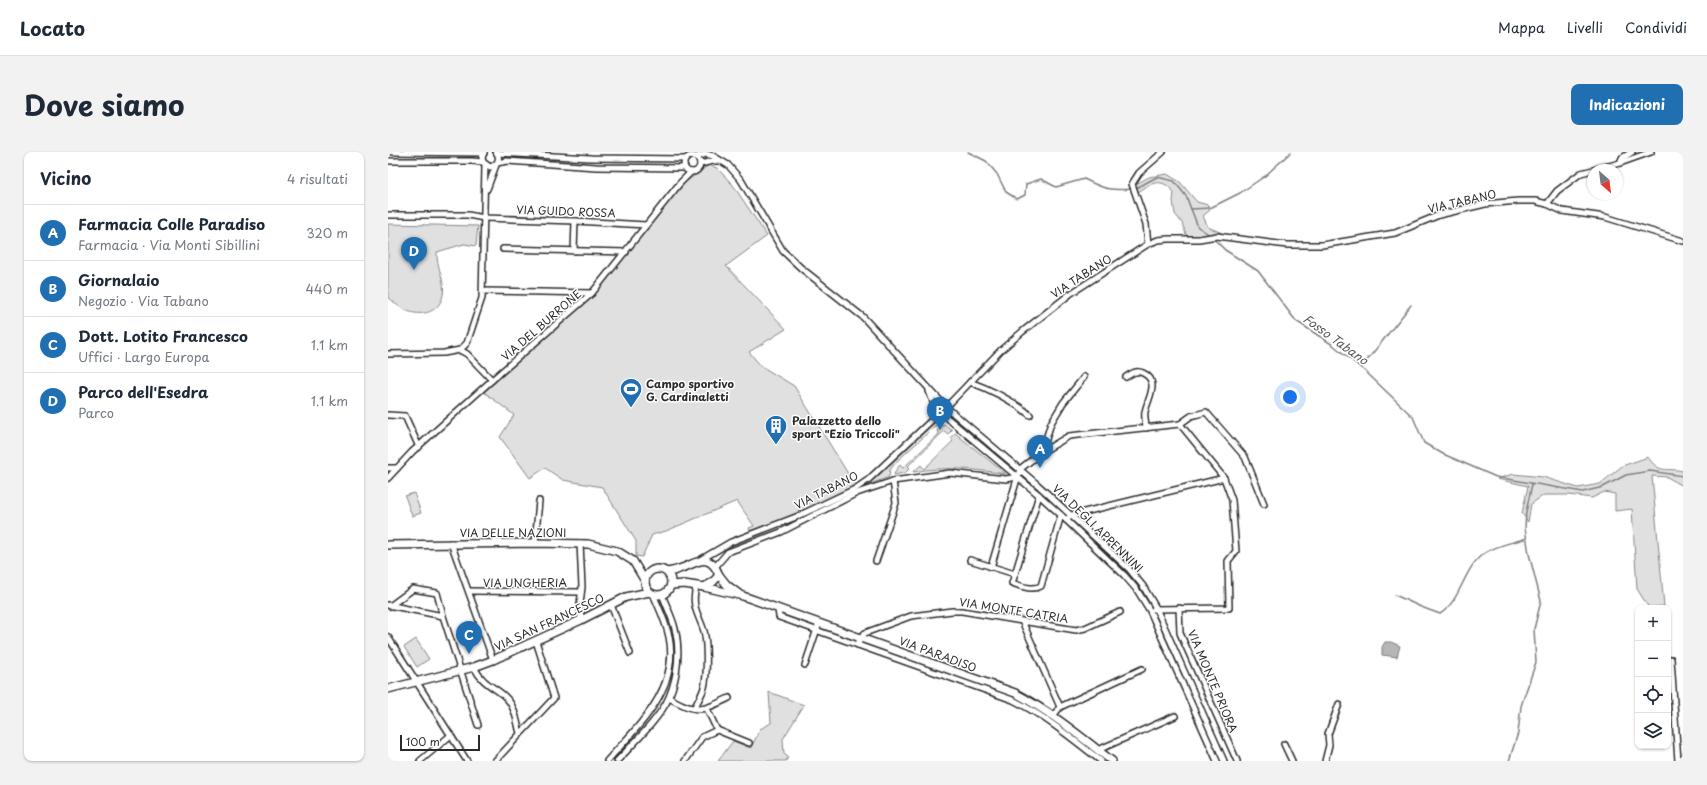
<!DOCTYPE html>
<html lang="it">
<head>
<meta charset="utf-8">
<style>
  body { margin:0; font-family:"Playpen Sans",sans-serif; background:#f2f2f3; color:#1f2937 }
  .controls { position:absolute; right:12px; bottom:12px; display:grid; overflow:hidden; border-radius:8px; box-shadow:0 1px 3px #0004 }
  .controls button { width:36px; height:36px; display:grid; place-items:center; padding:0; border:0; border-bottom:1px solid #e0e1e3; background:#fff; color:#1f2937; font:20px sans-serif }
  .compass { position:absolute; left:1199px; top:12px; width:36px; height:36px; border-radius:50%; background:#fff; box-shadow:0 1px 3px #0004; rotate:152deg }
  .scale { position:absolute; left:12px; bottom:10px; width:80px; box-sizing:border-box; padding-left:4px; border:2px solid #2b2b2b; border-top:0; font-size:11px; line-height:14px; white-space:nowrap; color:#2b2b2b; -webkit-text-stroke:3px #fff; paint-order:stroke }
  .you { position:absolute; left:902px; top:245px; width:14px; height:14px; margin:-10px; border:3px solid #fff; border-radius:50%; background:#1a73e8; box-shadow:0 0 0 6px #1a73e833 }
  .badge { display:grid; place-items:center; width:26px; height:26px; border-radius:50%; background:#1f6fb2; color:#fff; font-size:13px; font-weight:700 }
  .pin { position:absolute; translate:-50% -33px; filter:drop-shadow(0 1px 2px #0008) }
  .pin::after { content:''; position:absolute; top:21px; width:14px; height:12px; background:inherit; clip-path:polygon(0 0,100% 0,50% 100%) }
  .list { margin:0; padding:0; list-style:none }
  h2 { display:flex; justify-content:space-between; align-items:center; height:52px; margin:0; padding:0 16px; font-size:17px }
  h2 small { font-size:13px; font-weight:400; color:#747a83 }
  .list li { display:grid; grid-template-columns:26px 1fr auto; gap:12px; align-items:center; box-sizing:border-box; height:56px; padding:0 16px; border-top:1px solid #e0e1e3 }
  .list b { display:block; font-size:15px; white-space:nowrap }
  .list p { margin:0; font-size:13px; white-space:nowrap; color:#747a83 }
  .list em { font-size:13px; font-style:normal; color:#747a83 }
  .icon { flex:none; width:22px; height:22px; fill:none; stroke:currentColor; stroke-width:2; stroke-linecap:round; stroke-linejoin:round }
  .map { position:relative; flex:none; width:1295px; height:609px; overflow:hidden; border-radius:8px }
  header { display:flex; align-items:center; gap:24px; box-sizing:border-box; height:56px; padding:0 20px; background:#fff; border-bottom:1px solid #e0e1e3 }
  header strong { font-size:19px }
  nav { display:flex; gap:22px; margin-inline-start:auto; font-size:14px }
  .intro { display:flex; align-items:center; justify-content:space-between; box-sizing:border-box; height:96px; padding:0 24px }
  h1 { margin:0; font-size:28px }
  .button { padding:10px 18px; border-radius:8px; background:#1f6fb2; color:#fff; font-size:14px; font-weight:700 }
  main { display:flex; gap:24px; padding:0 24px }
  aside { flex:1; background:#fff; border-radius:8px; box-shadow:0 1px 3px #0004 }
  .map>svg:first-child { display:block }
  .green { fill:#e0e0e0; stroke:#868686 }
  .water { fill:#b6b6b6; stroke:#7e7e7e }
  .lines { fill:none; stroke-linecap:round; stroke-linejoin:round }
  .stream { stroke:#7e7e7e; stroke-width:1.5 }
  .minor-casing { stroke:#2b2b2b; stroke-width:8 }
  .major-casing { stroke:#2b2b2b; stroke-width:10 }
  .minor { stroke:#fff; stroke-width:5 }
  .major { stroke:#fff; stroke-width:7 }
  .labels { text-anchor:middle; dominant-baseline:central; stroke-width:3; stroke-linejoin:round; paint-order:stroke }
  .street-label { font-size:11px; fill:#2b2b2b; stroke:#fff }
  .poi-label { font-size:11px; font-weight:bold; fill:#2b2b2b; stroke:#fff; text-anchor:start }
  .water-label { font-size:12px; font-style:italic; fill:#5c5c5c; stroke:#fff }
</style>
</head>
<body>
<header>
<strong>Locato</strong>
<nav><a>Mappa</a><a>Livelli</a><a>Condividi</a></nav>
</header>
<div class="intro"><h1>Dove siamo</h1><a class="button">Indicazioni</a></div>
<main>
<aside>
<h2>Vicino<small>4 risultati</small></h2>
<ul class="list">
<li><span class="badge">A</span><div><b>Farmacia Colle Paradiso</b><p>Farmacia · Via Monti Sibillini</p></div><em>320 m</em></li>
<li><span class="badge">B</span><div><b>Giornalaio</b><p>Negozio · Via Tabano</p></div><em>440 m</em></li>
<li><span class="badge">C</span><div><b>Dott. Lotito Francesco</b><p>Uffici · Largo Europa</p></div><em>1.1 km</em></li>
<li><span class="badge">D</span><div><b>Parco dell'Esedra</b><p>Parco</p></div><em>1.1 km</em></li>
</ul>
</aside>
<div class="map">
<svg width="1295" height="609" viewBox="0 0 1295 609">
  <rect width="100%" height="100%" fill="#fff"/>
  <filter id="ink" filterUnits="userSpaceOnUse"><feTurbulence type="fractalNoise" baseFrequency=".025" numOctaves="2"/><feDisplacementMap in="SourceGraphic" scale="8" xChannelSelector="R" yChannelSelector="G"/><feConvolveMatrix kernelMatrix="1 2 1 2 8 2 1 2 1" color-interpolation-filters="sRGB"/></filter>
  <g filter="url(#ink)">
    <g class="green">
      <polygon points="321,13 329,16 345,33 379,84 338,114 398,177 361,200 373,214 406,234 467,333 406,363 363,380 361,376 366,374 349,349 278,379 264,383 254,405 248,404 248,389 214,335 175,328 157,316 142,326 112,285 126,263 96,240 203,147 287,42 299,29"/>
      <path d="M779,22L792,30L809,50L820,53L822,58L815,64L820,75L834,81L811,86L799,85L794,71L787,62L785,49L786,41C774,24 763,31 749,41L746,33L761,25Z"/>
      <path d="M0,72L90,74L88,94L76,92L49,100C48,115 58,129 55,143C51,163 29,165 15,157C9,154 5,149 0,145Z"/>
      <polygon points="550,267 553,269 508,310 502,318 501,325 477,334 489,325"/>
      <polygon points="556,272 564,278 560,282 556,279 520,314 522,316 517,321 506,323 508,318 512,313 515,316 551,282 549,279"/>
      <path d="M567,281L618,322C586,317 557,314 525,320L533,313L536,317L565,289L563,285Z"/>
      <path d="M1260,305C1272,323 1278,315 1295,319V334L1279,325L1264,324L1276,454L1261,456L1249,437L1244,357L1227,359V342L1216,340L1204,346L1181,343H1156L1143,352L1140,370L1134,361L1140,334L1109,327L1125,322L1155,325L1190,336L1212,332L1234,314Z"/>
      <polygon points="26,341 33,361 24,364 17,344"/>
      <polygon points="28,487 41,507 29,515 16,495"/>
      <polygon points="381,540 416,553 395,587 396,602 400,605 398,609 330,609 345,589 363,596 372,577 383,571"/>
    </g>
    <polygon class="water" points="997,490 1003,490 1012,494 1009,505 994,503 994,495"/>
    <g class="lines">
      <g class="stream">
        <path d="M580,0L598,9L609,22L618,40L629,47L637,43L638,32L653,27L668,35L696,27C716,37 722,39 744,37"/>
        <polyline points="748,36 769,25 786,29 798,44 810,75 822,83"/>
        <polyline points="803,57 822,56 852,41 877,24 903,0"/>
        <polyline points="826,87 837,98 870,119 908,169 945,193 978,220 1025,265 1036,291 1055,302 1108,325 1195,340 1215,335 1238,323 1262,319 1295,324"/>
        <polyline points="973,216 1023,153"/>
        <path d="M1007,443L1033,455L1052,462C1073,449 1075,417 1095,402C1108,393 1124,391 1139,386"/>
        <polyline points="1121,609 1130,581 1133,554 1148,510 1146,477 1153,449 1141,402 1137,376 1138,360 1144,332"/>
      </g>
      <g class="minor-casing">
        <g id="minor">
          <polyline points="5,0 96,1"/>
          <path d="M96,0L94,6L95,10L102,15C110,13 113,6 108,0"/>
          <polyline points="109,1 203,6 298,7"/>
          <circle cx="304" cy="12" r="8"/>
          <polyline points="308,5 318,2 325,4 340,13 353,28 395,99 413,116 475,165 558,255 650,333 741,417 755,434 768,456 836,609"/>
          <polyline points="0,9 84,9 95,10"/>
          <polyline points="109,11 119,9 208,15 297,16"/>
          <polyline points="1232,11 1234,6 1244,0"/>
          <polyline points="312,12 325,9 332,9"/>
          <polyline points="99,37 108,13"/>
          <polyline points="1159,52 1169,39 1193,21 1232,11 1263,0"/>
          <polyline points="0,63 80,63 96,66 187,69 258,73"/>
          <polyline points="760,92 758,72 744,32 751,21 775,0"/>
          <polyline points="115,97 238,100"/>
          <polyline points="186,99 187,69"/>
          <polyline points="95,139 204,141"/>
          <polyline points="72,198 79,191 94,146 97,13"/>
          <polyline points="0,202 56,201 72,198 79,202 104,228"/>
          <path d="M738,225C744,221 748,218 755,221C773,229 759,248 757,260C756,265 758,271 758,276"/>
          <path d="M582,230C604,238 624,248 642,263"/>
          <polyline points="541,239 547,255 552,260 651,343 673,363 736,423 749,438 762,459 829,609"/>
          <polyline points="0,263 17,264 31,295"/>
          <polyline points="792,272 803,264 818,260 857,305 876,352"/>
          <polyline points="654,300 681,284 792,272 836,326 844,348 848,399 840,409 841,456 766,457"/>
          <polyline points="0,316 9,316"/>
          <polyline points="0,326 24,300 104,228 204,141 292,31 303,20"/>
          <polyline points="678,368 684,363 836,326"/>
          <polyline points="63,391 105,508"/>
          <polyline points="147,391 151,349"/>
          <polyline points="192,391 194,435 192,452 193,468"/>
          <polyline points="312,408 343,390 408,365 467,337 480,328 563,250 613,198 634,180 682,142 760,92 770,88 780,87 811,87 829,84 899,93 934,93 1007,81 1051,63 1097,52 1130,49 1147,49 1159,52 1174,59 1217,65 1295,89"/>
          <path d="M582,408L627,422L624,431C633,434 644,439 653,434L673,363"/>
          <polyline points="488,409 508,351 505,329"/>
          <polyline points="327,415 340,400 393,380 469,341 505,329 562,321 618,327 629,325"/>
          <polyline points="603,415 632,317 654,300 663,271 675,251 696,225"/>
          <polyline points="627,422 651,343"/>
          <polyline points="81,439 193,440"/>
          <polyline points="0,453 55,464 90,573"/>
          <polyline points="223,453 242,501"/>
          <polyline points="2,454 25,437 49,441 55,464"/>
          <polyline points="791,456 792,481 849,609"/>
          <path d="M390,457L391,465L625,548C657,564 685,587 713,609"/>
          <polyline points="634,469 672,555 665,564"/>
          <polyline points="0,485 79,609"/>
          <polyline points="470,493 472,486 477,481 523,464 564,459 574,459 688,478 697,476 732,460"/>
          <polyline points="1283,507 1290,609"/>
          <polyline points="417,513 431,471"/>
          <path d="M86,515C96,535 110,535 121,549C128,558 129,571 132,581"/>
          <path d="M281,546C310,561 312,560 341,546"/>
          <polyline points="672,555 754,517"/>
          <path d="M306,556C310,549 316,540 317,531C319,519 319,490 316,479C310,461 303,455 308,435"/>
          <polyline points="319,557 329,578 361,591"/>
          <polyline points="896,592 904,609"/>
          <polyline points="710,598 787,564"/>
          <polyline points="32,609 63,583"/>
          <polyline points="107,609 166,546 148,489"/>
          <path d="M219,609C250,574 292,537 281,485C278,470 271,456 265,442"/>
          <path d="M229,609C245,592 273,565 281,545C290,524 293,496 286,473C283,463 278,453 274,442"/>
          <polyline points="297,609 314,585 329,578"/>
          <polyline points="937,609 941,593 940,582 951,552"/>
        </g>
      </g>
      <g class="major-casing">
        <g id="major">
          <polyline points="0,393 147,391 200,392 229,399 245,409 257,429"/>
          <circle cx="270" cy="430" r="13"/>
          <path d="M279,420C283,419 287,419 291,417C308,412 321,398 331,423L325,430L316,435L296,432L283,433"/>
          <polyline points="331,423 339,433 351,442"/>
          <path d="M316,435L355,444L627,541C663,560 693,585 724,609"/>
          <polyline points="0,537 86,515 105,508 193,468 238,445 261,440"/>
        </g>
      </g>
      <use href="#minor" class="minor"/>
      <use href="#major" class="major"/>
    </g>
  </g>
  <defs>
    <g id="stadium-pin" transform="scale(1.15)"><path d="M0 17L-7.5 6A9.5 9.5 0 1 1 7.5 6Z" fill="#1f6fb2" stroke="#fff"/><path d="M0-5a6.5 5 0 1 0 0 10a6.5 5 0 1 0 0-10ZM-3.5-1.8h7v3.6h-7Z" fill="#fff"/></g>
    <g id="building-pin" transform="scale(1.15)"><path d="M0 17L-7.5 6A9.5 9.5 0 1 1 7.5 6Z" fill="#1f6fb2" stroke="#fff"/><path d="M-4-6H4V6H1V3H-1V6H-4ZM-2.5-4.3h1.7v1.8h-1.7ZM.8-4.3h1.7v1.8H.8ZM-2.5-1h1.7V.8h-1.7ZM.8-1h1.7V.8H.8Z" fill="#fff"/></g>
  </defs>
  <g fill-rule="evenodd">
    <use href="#stadium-pin" x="243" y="237"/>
    <use href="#building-pin" x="388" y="274"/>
  </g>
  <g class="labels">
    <g class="street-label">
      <text transform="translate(1074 49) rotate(-13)">VIA TABANO</text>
      <text transform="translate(178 59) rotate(2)">VIA GUIDO ROSSA</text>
      <text transform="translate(693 124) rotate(-33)">VIA TABANO</text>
      <text transform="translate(153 173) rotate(-41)">VIA DEL BURRONE</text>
      <text transform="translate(438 338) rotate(-27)">VIA TABANO</text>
      <text transform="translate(710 376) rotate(44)">VIA DEGLI APPENNINI</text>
      <text x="125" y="380">VIA DELLE NAZIONI</text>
      <text x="137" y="430">VIA UNGHERIA</text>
      <text transform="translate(626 458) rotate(9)">VIA MONTE CATRIA</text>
      <text transform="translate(161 470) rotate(-25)">VIA SAN FRANCESCO</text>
      <text transform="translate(550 502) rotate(20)">VIA PARADISO</text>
      <text transform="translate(825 529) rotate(67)">VIA MONTE PRIORA</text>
    </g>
    <g class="poi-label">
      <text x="258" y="231">Campo sportivo<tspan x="258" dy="13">G. Cardinaletti</tspan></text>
      <text x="404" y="268">Palazzetto dello<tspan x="404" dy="13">sport "Ezio Triccoli"</tspan></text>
    </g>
    <g class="water-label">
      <text transform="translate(948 187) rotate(36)">Fosso Tabano</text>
    </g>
  </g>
</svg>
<div class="controls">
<button>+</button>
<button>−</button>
<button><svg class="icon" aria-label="locate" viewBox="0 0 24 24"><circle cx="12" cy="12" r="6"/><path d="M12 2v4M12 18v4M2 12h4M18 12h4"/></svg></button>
<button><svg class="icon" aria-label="layers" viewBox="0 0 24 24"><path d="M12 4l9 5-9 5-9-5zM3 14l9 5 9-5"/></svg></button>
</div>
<svg class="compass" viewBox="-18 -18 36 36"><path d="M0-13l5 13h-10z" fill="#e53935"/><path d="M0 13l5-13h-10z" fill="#747a83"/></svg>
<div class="scale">100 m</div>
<div class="you"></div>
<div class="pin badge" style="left:652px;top:316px">A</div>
<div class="pin badge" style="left:552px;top:278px">B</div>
<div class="pin badge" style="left:81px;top:502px">C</div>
<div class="pin badge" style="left:26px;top:118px">D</div>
</div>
</main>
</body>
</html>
